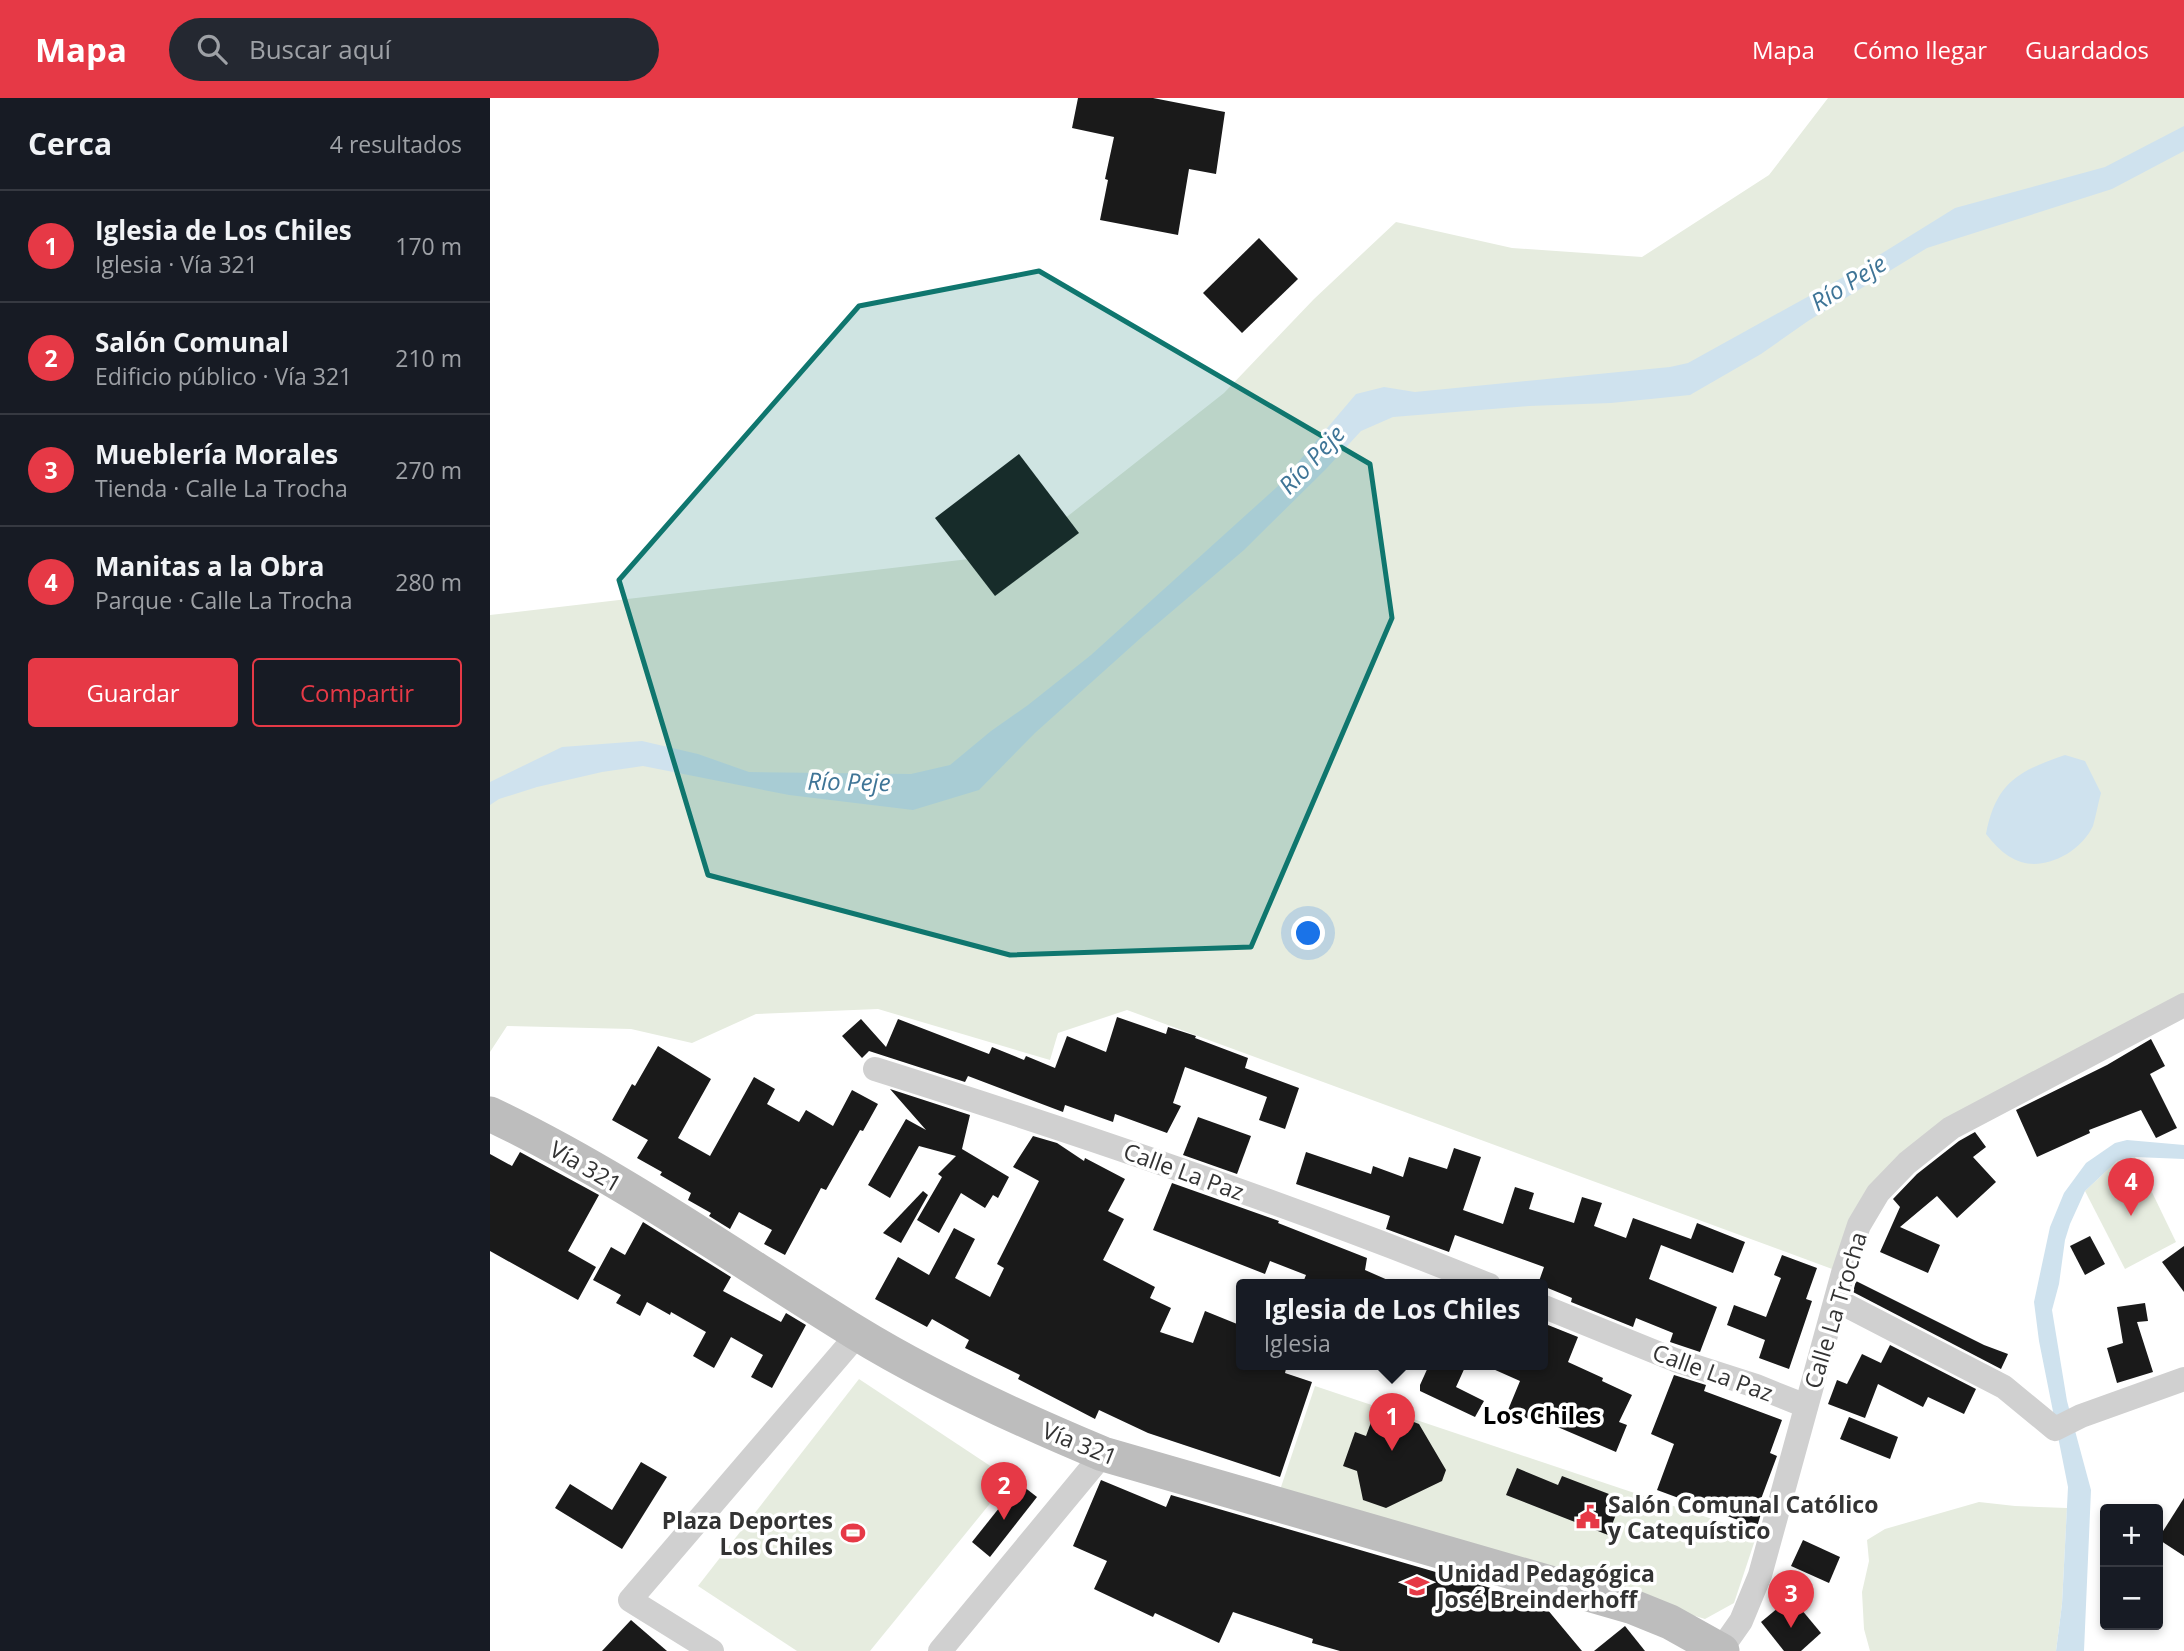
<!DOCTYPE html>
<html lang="es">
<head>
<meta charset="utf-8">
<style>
  body { margin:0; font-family:"Open Sans",sans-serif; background:#242831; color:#f1f3f6 }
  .controls { position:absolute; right:21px; bottom:21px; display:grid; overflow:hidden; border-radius:7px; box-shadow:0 4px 10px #0003 }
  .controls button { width:63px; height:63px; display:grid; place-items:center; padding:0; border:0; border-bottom:2px solid #363941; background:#171b24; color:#f1f3f6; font:35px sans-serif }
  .you { position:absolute; left:819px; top:836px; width:24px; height:24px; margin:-18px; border:5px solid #fff; border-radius:50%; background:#1a73e8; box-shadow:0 0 0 10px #1a73e833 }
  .badge { display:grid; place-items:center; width:46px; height:46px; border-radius:50%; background:#e63946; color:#fff; font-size:23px; font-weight:700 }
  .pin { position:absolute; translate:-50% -58px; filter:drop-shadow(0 2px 4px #0008) }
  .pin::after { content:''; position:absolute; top:37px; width:24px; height:21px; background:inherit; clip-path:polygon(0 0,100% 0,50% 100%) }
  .popup { position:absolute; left:746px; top:1181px; width:312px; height:91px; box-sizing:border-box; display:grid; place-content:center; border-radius:7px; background:#171b24; filter:drop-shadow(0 2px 5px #0005); font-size:23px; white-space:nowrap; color:#9ea1a6 }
  .popup b { font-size:26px; color:#f1f3f6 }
  .popup::after { content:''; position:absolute; left:50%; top:100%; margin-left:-14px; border:14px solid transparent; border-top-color:#171b24 }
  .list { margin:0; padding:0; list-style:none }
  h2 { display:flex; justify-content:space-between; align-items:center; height:91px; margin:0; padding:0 28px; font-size:30px }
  h2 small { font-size:23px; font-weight:400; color:#9ea1a6 }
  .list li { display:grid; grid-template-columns:46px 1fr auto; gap:21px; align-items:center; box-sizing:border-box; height:112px; padding:0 28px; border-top:2px solid #363941 }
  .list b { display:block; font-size:26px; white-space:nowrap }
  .list p { margin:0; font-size:23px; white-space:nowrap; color:#9ea1a6 }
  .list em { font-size:23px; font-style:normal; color:#9ea1a6 }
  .actions { display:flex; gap:14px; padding:21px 28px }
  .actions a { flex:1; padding:16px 0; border:2px solid #e63946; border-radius:7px; text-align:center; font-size:24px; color:#e63946 }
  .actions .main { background:#e63946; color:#fff }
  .icon { flex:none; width:38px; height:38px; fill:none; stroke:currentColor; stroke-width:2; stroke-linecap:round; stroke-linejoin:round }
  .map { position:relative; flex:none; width:1694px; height:1553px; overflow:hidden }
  header { display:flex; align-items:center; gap:42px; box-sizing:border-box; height:98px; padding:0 35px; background:#e63946; color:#fff }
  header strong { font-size:33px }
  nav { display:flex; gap:38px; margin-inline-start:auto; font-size:24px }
  .search { width:490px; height:63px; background:#242831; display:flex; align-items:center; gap:18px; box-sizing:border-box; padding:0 24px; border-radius:38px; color:#9ea1a6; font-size:26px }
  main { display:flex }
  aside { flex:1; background:#171b24 }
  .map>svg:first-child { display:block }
  .green { fill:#e6ecdf }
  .water { fill:#cfe2ee }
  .building { fill:#1a1a1a }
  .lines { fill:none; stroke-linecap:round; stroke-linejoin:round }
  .street { stroke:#d0d0d0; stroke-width:24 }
  .secondary { stroke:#bdbdbd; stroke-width:35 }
  .marked { fill:#0f766e; fill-opacity:0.2; stroke:#0f766e; stroke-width:5; stroke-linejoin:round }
  .labels { text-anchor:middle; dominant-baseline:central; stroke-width:7; stroke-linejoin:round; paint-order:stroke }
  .street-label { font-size:23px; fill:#333; stroke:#fff }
  .poi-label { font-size:23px; font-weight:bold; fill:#333; stroke:#fff; text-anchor:start }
  .water-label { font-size:24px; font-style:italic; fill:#3f7597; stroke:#fff }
  .neighbourhood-label { font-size:24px; font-weight:bold; fill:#000; stroke:#fff }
</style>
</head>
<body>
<header>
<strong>Mapa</strong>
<div class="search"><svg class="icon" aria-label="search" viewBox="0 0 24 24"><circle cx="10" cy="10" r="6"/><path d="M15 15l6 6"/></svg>Buscar aquí</div>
<nav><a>Mapa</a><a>Cómo llegar</a><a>Guardados</a></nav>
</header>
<main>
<aside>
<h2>Cerca<small>4 resultados</small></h2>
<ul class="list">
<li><span class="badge">1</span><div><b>Iglesia de Los Chiles</b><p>Iglesia · Vía 321</p></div><em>170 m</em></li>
<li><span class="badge">2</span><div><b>Salón Comunal</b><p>Edificio público · Vía 321</p></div><em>210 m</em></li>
<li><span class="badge">3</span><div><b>Mueblería Morales</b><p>Tienda · Calle La Trocha</p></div><em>270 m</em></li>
<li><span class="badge">4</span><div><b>Manitas a la Obra</b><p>Parque · Calle La Trocha</p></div><em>280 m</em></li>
</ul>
<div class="actions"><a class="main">Guardar</a><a>Compartir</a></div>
</aside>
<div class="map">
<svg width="1694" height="1553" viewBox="0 0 1694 1553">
  <rect width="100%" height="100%" fill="#fff"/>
  <g class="green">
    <polygon points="1338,0 1694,0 1694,907 1417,1065 1353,1175 637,912 568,935 560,962 388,911 266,916 202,945 141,931 17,928 0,954 0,517 531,455 734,295 824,201 906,124 1022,150 1152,159 1279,77"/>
    <polygon points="1645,1059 1686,1144 1635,1171 1595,1093 1627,1063"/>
    <polygon points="369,1281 520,1381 380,1553 307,1553 208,1488"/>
    <polygon points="825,1288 1267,1436 1244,1505 1215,1521 790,1392"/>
    <polygon points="1489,1404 1525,1408 1577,1410 1572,1506 1566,1553 1380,1553 1374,1531 1372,1494 1379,1463 1377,1442 1395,1431"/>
  </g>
  <g class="water">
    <polygon points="1694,28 1694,53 1622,91 1437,150 1318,223 1271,256 1200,297 1121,305 1039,308 903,319 871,333 836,371 754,452 653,538 545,635 489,692 423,712 299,697 153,668 112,674 47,689 9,701 0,707 0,684 72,649 152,643 208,656 259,674 421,676 460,667 501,633 538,607 601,557 788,388 866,296 894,289 925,294 1180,269 1198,265 1357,177 1465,110 1615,69"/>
    <path d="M1575,657L1595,663L1611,695C1608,706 1606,717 1603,728C1598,739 1588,749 1577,756C1543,775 1519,766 1496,736C1506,684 1529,673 1575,657Z"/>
    <polygon points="1637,1042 1694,1047 1694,1061 1645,1059 1627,1063 1595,1093 1580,1126 1575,1142 1569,1186 1562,1212 1577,1303 1601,1392 1594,1553 1566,1553 1572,1506 1578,1389 1549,1243 1544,1204 1560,1129 1574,1095 1596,1065 1625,1045"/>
  </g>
  <g class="building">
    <polygon points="588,0 663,0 735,14 726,76 699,71 688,137 610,122 618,82 615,81 624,39 582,30"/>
    <polygon points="769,140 808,181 752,235 713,195"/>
    <polygon points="529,356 589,435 505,498 445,420"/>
    <polygon points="627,919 676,936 678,929 706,938 705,940 758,960 755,970 809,990 795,1031 769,1022 777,999 695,969 683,1005 691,1008 677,1035 625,1016 623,1024 575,1007 573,1014 478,978 475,984 379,953 372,960 352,938 371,921 396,949 408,921 499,956 502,949 534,962 536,958 565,970 577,938 616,954"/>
    <polygon points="1661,941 1675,968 1660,976 1687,1030 1666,1040 1651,1012 1599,1032 1600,1035 1547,1059 1526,1012 1617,967"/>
    <polygon points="168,948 221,981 188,1040 220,1058 264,979 285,991 277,1006 309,1024 316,1012 343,1028 362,992 388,1006 373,1033 370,1032 336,1092 331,1090 295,1157 274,1146 282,1132 249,1114 240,1131 219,1118 221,1115 198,1102 201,1095 170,1077 172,1074 147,1060 158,1042 122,1022 142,986 145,988"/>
    <polygon points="400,991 480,1017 472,1051 519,1079 508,1100 503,1097 495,1110 471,1095 449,1135 427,1122 452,1079 448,1076 466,1058 429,1048 400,1100 378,1087 416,1021 436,1032"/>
    <polygon points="708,1019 761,1038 747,1076 693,1057"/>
    <polygon points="1485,1034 1496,1049 1483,1059 1506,1084 1467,1120 1447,1098 1410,1129 1450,1147 1438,1175 1390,1154 1410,1109 1403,1101 1427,1076 1469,1043"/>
    <polygon points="543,1038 567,1045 594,1063 595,1060 635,1081 618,1113 634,1121 613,1162 665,1189 660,1200 681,1210 670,1234 703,1245 715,1213 752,1228 752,1267 797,1267 795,1275 822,1284 790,1379 658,1335 609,1312 605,1321 528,1281 530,1277 475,1250 479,1242 442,1221 437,1229 385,1201 408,1159 439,1177 464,1130 485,1141 465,1180 500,1199 514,1170 507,1166 549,1083 523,1069"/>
    <polygon points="964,1050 991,1059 973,1112 1013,1126 1025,1089 1044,1095 1039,1111 1084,1125 1092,1099 1112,1105 1104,1128 1136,1140 1143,1120 1201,1141 1207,1125 1255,1144 1243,1175 1171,1147 1159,1181 1227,1209 1210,1254 1180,1244 1183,1235 1146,1220 1143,1229 1081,1204 1082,1200 1048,1186 1054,1169 965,1137 959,1154 896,1131 900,1118 806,1086 816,1054 881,1076 883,1068 913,1079 919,1059 957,1071"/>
    <polygon points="30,1054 109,1097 78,1153 106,1169 88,1202 0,1153 0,1056 22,1068"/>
    <polygon points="682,1085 789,1123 788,1125 877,1160 875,1172 909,1187 812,1187 816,1177 780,1163 775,1176 663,1132"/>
    <polygon points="433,1093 438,1097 411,1145 393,1135"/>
    <polygon points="153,1124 241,1179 233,1193 291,1224 296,1215 316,1227 282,1290 261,1279 273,1257 241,1239 224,1270 203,1258 216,1234 181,1214 180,1217 157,1204 150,1218 126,1205 131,1197 103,1182 121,1149 135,1157"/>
    <polygon points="1600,1138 1615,1166 1595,1177 1580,1148"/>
    <polygon points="1694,1148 1694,1194 1672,1164"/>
    <polygon points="1292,1157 1327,1170 1316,1201 1322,1203 1299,1271 1269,1260 1275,1242 1237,1227 1244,1207 1276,1219 1291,1180 1284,1177"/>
    <polygon points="1366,1183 1494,1247 1518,1256 1511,1271 1363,1194"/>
    <polygon points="1655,1205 1658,1223 1647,1224 1663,1274 1627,1285 1617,1250 1633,1245 1627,1209"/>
    <polygon points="1053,1225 1088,1239 1078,1264 1113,1280 1112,1283 1142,1297 1129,1324 1137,1327 1126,1354 1049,1321 1048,1325 1018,1312 1030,1283 994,1267 1053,1267"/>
    <polygon points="1400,1247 1486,1291 1474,1316 1438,1299 1433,1309 1388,1286 1375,1320 1338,1306 1347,1282 1357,1286 1372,1256 1391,1265"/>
    <polygon points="939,1267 976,1267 966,1289 994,1303 985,1319 930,1293 930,1287"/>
    <polygon points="1184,1277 1216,1287 1214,1293 1292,1322 1280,1355 1287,1358 1271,1401 1275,1402 1267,1429 1167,1392 1184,1346 1161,1336"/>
    <polygon points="884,1316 901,1322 903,1316 929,1326 956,1372 952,1383 896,1410 873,1402 867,1373 853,1368 865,1334 876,1338"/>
    <polygon points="1359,1319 1408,1339 1400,1361 1350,1341"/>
    <polygon points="151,1364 177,1379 132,1451 65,1410 80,1386 122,1412"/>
    <polygon points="1027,1370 1068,1387 1072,1378 1132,1401 1118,1437 1016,1397"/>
    <polygon points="611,1382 676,1409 681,1397 1052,1505 1092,1553 850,1553 822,1545 823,1541 743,1514 729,1545 665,1515 663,1519 604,1491 617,1463 583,1448"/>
    <polygon points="529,1385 547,1399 500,1459 482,1444"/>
    <polygon points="1694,1400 1694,1458 1668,1441"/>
    <polygon points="1313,1442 1350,1459 1339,1485 1301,1468"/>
    <polygon points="1301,1499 1331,1535 1311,1553 1294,1553 1271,1524"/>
    <polygon points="141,1522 177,1553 112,1553"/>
    <polygon points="1135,1528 1155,1553 1104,1553"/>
  </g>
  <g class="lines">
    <g class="street">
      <path d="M385,971C592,1036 798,1106 999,1187"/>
      <polyline points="1346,1202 1514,1289 1565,1331 1591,1318 1694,1281"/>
      <polyline points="1052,1208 1185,1262 1266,1288 1316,1308"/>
      <polyline points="222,1553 140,1502 368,1236"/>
      <polyline points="450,1553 613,1356"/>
      <polyline points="1230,1553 1251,1523 1270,1477 1353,1175 1369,1127 1388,1095 1417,1065 1461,1030 1694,907"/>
    </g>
    <path class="secondary" d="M0,1016C128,1077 245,1160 365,1234C443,1282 529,1321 613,1356L1143,1509L1180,1524L1232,1553"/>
  </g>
  <path class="marked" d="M549,173L880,366L902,520L761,849L520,857L218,777L129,482L369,208Z"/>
  <defs>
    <g id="civic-bare" transform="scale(1.89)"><path d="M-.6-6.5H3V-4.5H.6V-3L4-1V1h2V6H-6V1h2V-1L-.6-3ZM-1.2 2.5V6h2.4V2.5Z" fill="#e63946" stroke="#fff" stroke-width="2.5" paint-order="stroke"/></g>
    <g id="stadium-bare" transform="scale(1.89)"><path d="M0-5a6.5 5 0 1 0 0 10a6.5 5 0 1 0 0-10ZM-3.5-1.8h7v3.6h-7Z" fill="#e63946" stroke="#fff" stroke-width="2.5" paint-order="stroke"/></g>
    <g id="school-bare" transform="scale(1.89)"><path d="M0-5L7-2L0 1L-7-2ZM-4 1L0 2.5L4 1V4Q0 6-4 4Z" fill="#e63946" stroke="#fff" stroke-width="2.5" paint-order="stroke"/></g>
  </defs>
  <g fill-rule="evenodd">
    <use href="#civic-bare" x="1098" y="1419"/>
    <use href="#stadium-bare" x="363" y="1435"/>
    <use href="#school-bare" x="927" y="1488"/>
  </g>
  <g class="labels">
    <g class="street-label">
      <text transform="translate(96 1068) rotate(30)">Vía 321</text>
      <text transform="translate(694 1073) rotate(20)">Calle La Paz</text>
      <text transform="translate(1345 1212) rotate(-73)">Calle La Trocha</text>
      <text transform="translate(1223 1274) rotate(20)">Calle La Paz</text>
      <text transform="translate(590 1345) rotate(22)">Vía 321</text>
    </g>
    <g class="poi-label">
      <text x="1118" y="1406">Salón Comunal Católico<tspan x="1118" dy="26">y Catequístico</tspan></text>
      <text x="343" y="1422" text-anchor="end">Plaza Deportes<tspan x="343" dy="26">Los Chiles</tspan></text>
      <text x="947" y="1475">Unidad Pedagógica<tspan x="947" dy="26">José Breinderhoff</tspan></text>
    </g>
    <g class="water-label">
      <text transform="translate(1358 184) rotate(-32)">Río Peje</text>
      <text transform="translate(821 361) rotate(-47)">Río Peje</text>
      <text transform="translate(359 683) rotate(1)">Río Peje</text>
    </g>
    <g class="neighbourhood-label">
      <text x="1052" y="1316">Los Chiles</text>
    </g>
  </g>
</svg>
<div class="controls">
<button>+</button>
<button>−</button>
</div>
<div class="you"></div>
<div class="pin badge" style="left:902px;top:1353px">1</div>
<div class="popup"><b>Iglesia de Los Chiles</b>Iglesia</div>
<div class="pin badge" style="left:514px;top:1422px">2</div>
<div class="pin badge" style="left:1301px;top:1530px">3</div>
<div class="pin badge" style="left:1641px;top:1118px">4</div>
</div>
</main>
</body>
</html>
